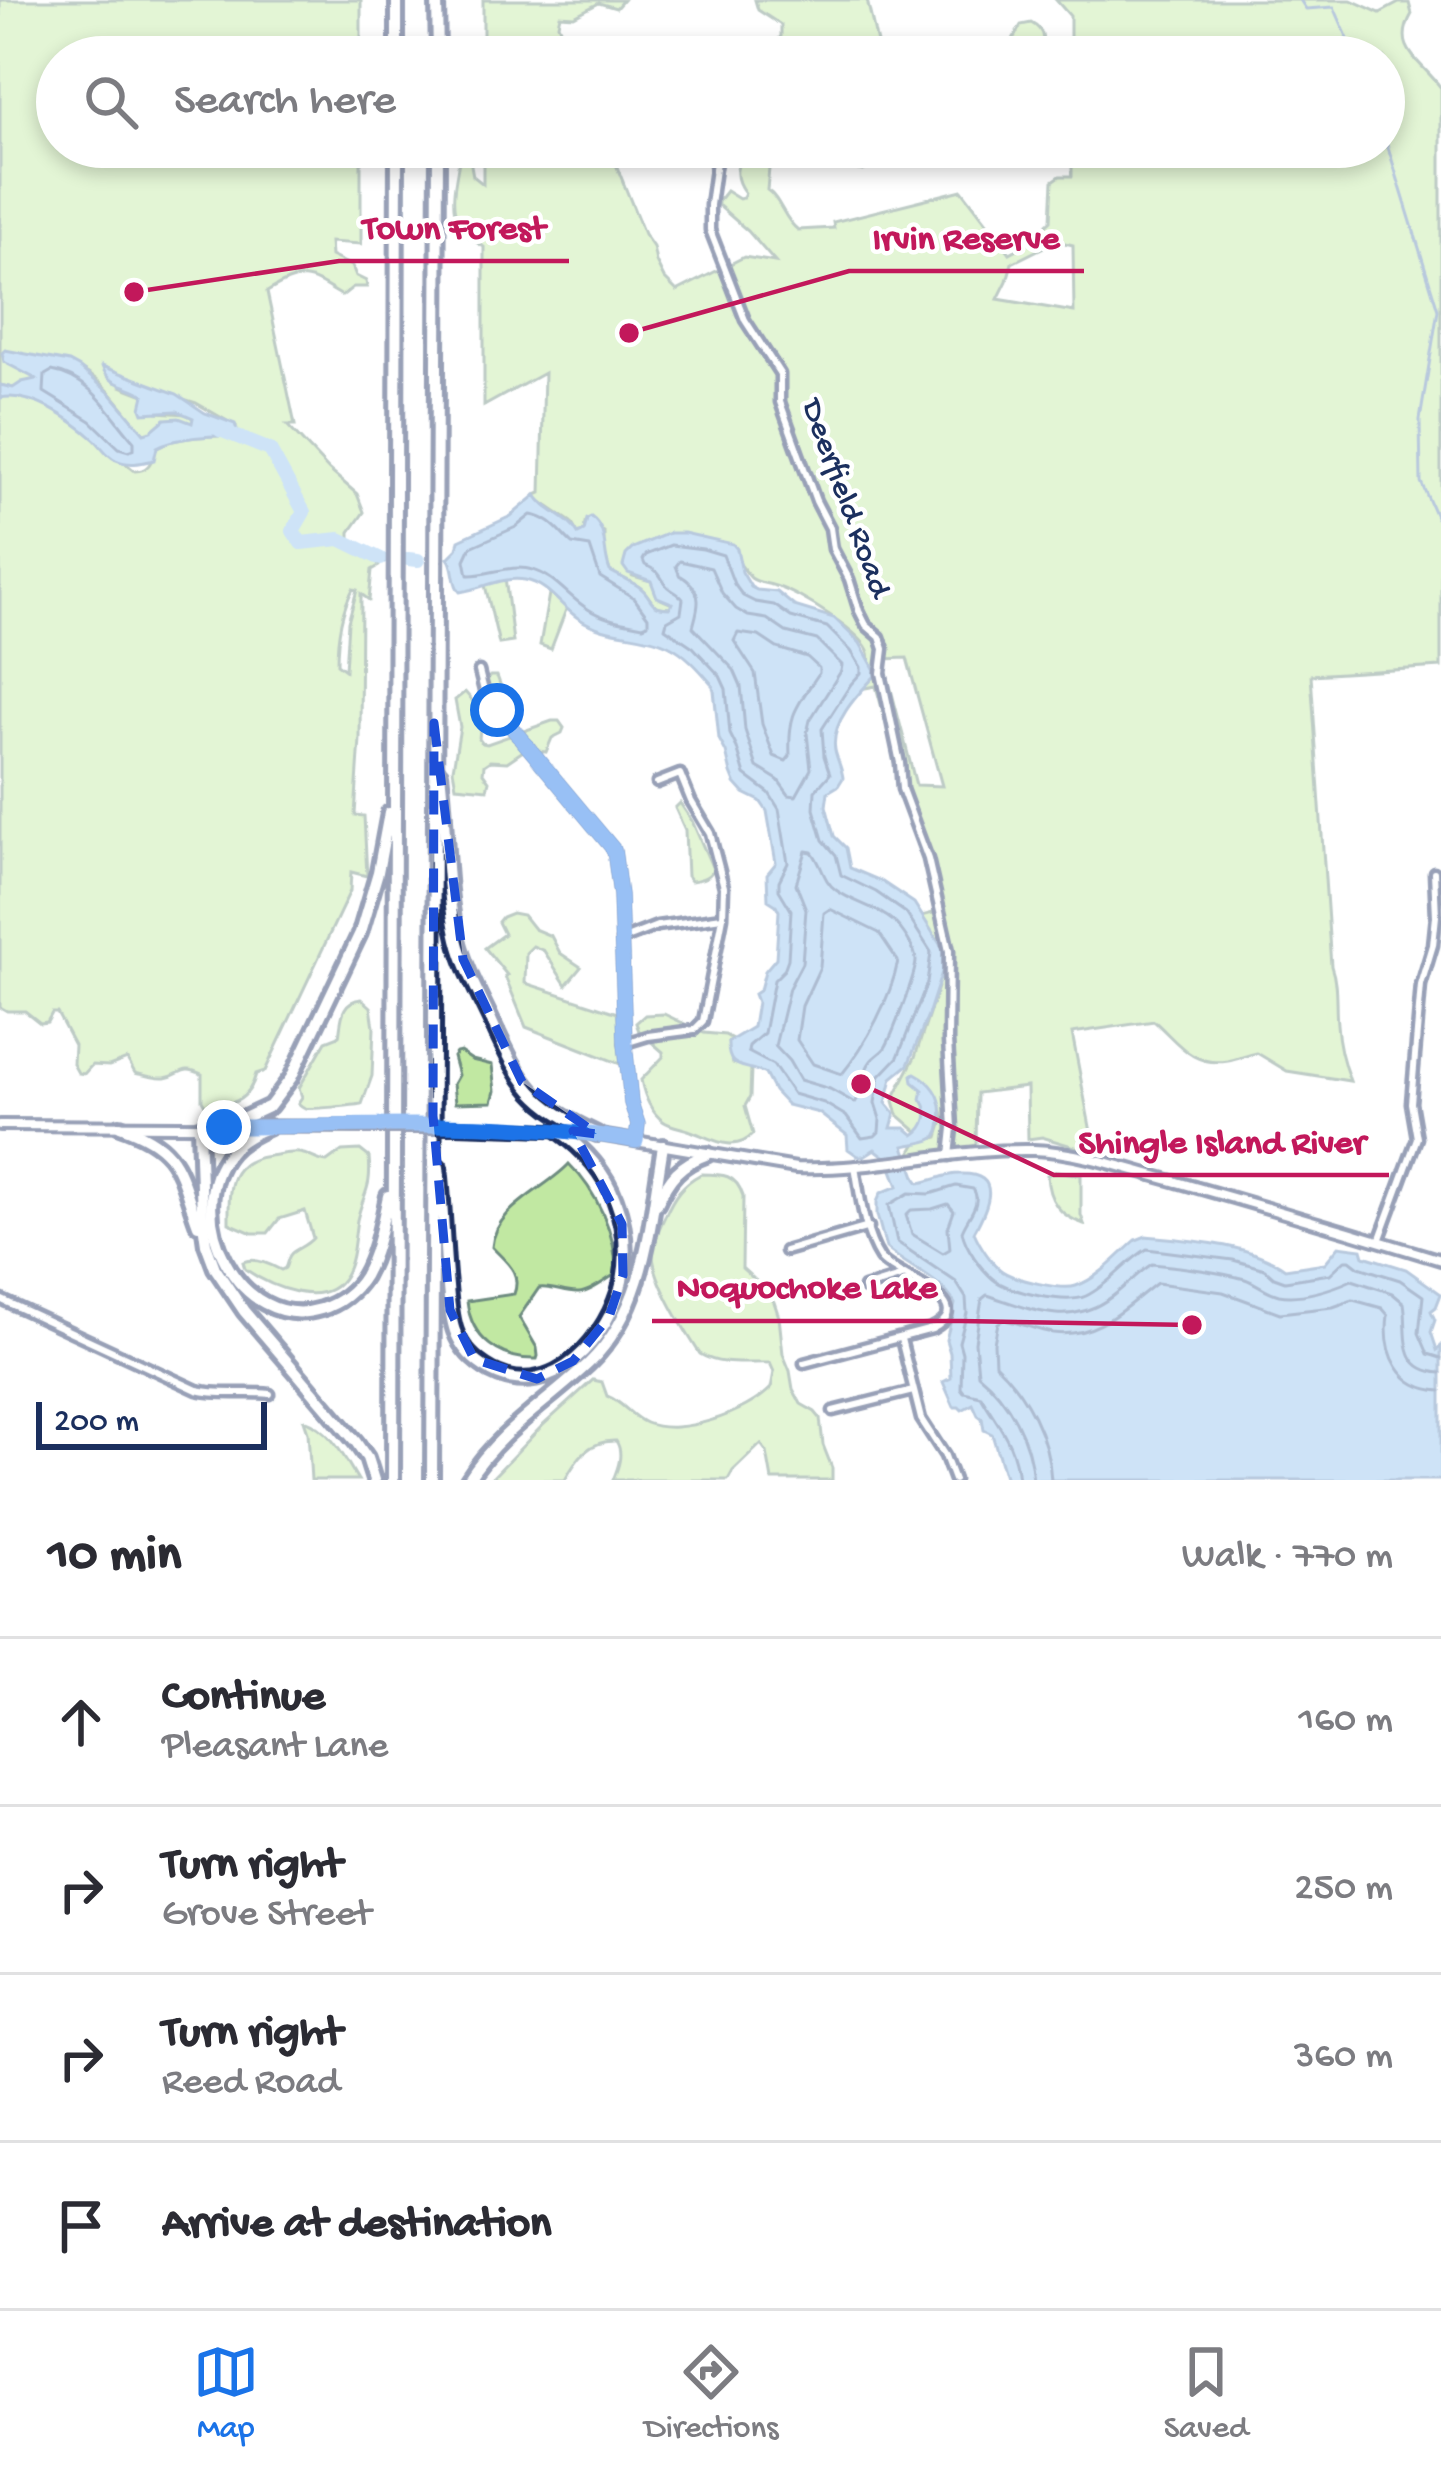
<!DOCTYPE html>
<html lang="en">
<head>
<meta charset="utf-8">
<style>
  body { margin:0; font-family:"Gochi Hand",sans-serif; background:#f2f2f3; color:#2b2b33 }
  .scale { position:absolute; left:36px; bottom:30px; width:231px; box-sizing:border-box; padding-left:12px; border:6px solid #1b2f5e; border-top:0; font-size:33px; line-height:42px; white-space:nowrap; color:#1b2f5e; -webkit-text-stroke:9px #fff; paint-order:stroke }
  .stop { position:absolute; width:36px; height:36px; margin:-27px; border:9px solid #1a73e8; border-radius:50%; background:#fff }
  .stop.end { background:#1a73e8; border-color:#fff; box-shadow:0 3px 12px #0008 }
  .list { margin:0; padding:0; list-style:none }
  h2 { display:flex; justify-content:space-between; align-items:center; height:156px; margin:0; padding:0 48px; font-size:51px }
  h2 small { font-size:39px; font-weight:400; color:#7c7c81 }
  .list li { display:grid; grid-template-columns:78px 1fr auto; gap:36px; align-items:center; box-sizing:border-box; height:168px; padding:0 48px; border-top:3px solid #e1e1e2 }
  .list b { display:block; font-size:45px; white-space:nowrap }
  .list p { margin:0; font-size:39px; white-space:nowrap; color:#7c7c81 }
  .list em { font-size:39px; font-style:normal; color:#7c7c81 }
  .icon { flex:none; width:66px; height:66px; fill:none; stroke:currentColor; stroke-width:2; stroke-linecap:round; stroke-linejoin:round }
  .map { position:relative; flex:none; width:1441px; height:1480px; overflow:hidden }
  .search { position:absolute; background:#fff; box-shadow:0 6px 18px #0003; left:36px; right:36px; top:36px; height:132px; display:flex; align-items:center; gap:30px; box-sizing:border-box; padding:0 42px; border-radius:66px; color:#7c7c81; font-size:45px }
  .sheet { height:828px; background:#fff }
  nav { display:flex; justify-content:space-around; align-items:center; box-sizing:border-box; height:168px; border-top:3px solid #e1e1e2; background:#fff; font-size:33px; color:#7c7c81 }
  nav a { display:grid; justify-items:center; gap:6px }
  nav .on { color:#1a73e8 }
  .map>svg:first-child { display:block }
  .green { fill:#c1e8a2; stroke:#6e8c80; stroke-width:3; fill-rule:evenodd }
  .water { fill:#92c2ee; stroke:#6287b4; stroke-width:3 }
  .lines { fill:none; stroke-linecap:round; stroke-linejoin:round }
  .shore { stroke:#4b6a98; stroke-width:3 }
  .stream { stroke:#6287b4; stroke-width:3 }
  .river { stroke:#92c2ee; stroke-width:14 }
  .minor-casing { stroke:#1b2f5e; stroke-width:15 }
  .tertiary-casing { stroke:#1b2f5e; stroke-width:16 }
  .motorway-casing { stroke:#1b2f5e; stroke-width:20 }
  .minor { stroke:#fff; stroke-width:6 }
  .tertiary { stroke:#fff; stroke-width:8 }
  .motorway { stroke:#fff; stroke-width:10 }
  .tertiary-bridge-casing { stroke:#1b2f5e; stroke-width:16; stroke-linecap:butt }
  .tertiary-bridge { stroke:#fff; stroke-width:8 }
  .route { stroke:#1a73e8; stroke-width:15 }
  .marked { fill:none; stroke:#1d4ed8; stroke-width:9; stroke-dasharray:24 15; stroke-linejoin:round }
  .labels { text-anchor:middle; dominant-baseline:central; stroke-width:9; stroke-linejoin:round; paint-order:stroke }
  .street-label { font-size:33px; fill:#1b2f5e; stroke:#fff }
  .leader { fill:none; stroke:#c2185b; stroke-width:4.5 }
  .callout-dot { fill:#c2185b; stroke:#fff; stroke-width:4.5 }
  .callout-label { font-size:36px; text-anchor:middle; font-weight:bold; fill:#c2185b; stroke:#fff; stroke-width:9; stroke-linejoin:round; paint-order:stroke }
</style>
</head>
<body>
<div class="map">
<svg width="1441" height="1480" viewBox="0 0 1441 1480">
  <rect width="100%" height="100%" fill="#fff"/>
  <filter id="ink" filterUnits="userSpaceOnUse"><feTurbulence type="fractalNoise" baseFrequency=".00833" numOctaves="2"/><feDisplacementMap in="SourceGraphic" scale="24" xChannelSelector="R" yChannelSelector="G"/><feConvolveMatrix kernelMatrix="1 2 1 2 8 2 1 2 1" color-interpolation-filters="sRGB"/></filter>
  <g filter="url(#ink)">
    <g class="green">
      <path d="M0,0H361V57H57V147H361V244L330,242L331,256L352,266L356,276L366,281L367,287H353L342,296C308,275 304,270 267,292L295,425H287L329,470L357,494L364,512L350,532V540L378,555L381,561L379,566L372,570L369,600L361,594L360,739L355,815L364,816L367,876L351,872L350,891L265,1071L256,1074C249,1101 231,1107 205,1105L202,1100V1074C181,1064 183,1075 165,1078C155,1079 144,1075 135,1073L127,1059L109,1066L92,1065L84,1074L78,1073L73,1064L74,1045L57,1013H52L47,1022L40,1023L25,1011H7L0,1007V391L64,385L110,451L135,471C151,471 152,458 157,447C175,437 214,435 234,436L236,426L196,403L133,383L123,387L144,395V401L157,412L187,414L202,425L144,433C134,424 128,413 119,403C91,367 70,363 28,355L54,376L13,388L0,385ZM353,589L357,590L348,622L345,670L337,664C337,638 341,611 353,589Z"/>
      <polygon points="483,0 623,0 616,8 599,3 574,16 560,15 558,24 572,57 483,57"/>
      <polygon points="755,0 867,0 877,43 875,57 767,57 781,36 781,25 758,10"/>
      <path d="M1056,0H1351L1380,13L1399,3H1409L1412,14C1391,50 1422,61 1441,88V667L1311,675L1331,966C1338,985 1335,1004 1337,1024C1338,1043 1343,1063 1350,1081L1287,1071L1257,1053C1247,1055 1238,1059 1228,1061C1191,1067 1178,1042 1154,1021L1072,1033L1095,1153L1042,1137L1028,1139L1027,1087L977,1093L976,1146L909,1155L916,1143L938,1137L944,1118L938,1099L920,1134L898,1115L894,1101L896,1093L915,1057L938,987L914,918L937,912L876,686L860,689C864,679 872,664 869,653C864,633 798,593 778,587C769,583 759,584 751,578C748,575 742,566 739,563C721,540 702,535 673,535L633,576L651,581L661,599L672,604L671,608C646,608 654,596 638,586C629,581 619,576 610,571L604,552V532L585,523L584,531L578,534L571,522L537,499L536,495L541,493L544,373L484,406V247C439,221 456,190 461,147H480L471,165L473,176L483,184V147H609L644,234L653,247L656,262L664,278L677,291L744,257L775,262L748,231L718,205V201L726,191L739,199L743,198L745,193C732,176 736,166 746,147H771L767,190C781,199 783,219 798,230L834,228L833,222L962,190L1010,253L1023,246L1051,220L1053,181L1060,176H1072V147H1384V57H1061L1063,50L1070,46V16ZM1056,241L1073,245L1074,312L998,299L1007,281L1012,263ZM907,658L942,786L916,785L883,659Z"/>
      <path d="M1031,23C1047,31 1044,43 1037,57H1003L1021,25Z"/>
      <polygon points="841,147 891,147 877,164 863,171 858,170 854,156"/>
      <polygon points="504,569 513,642 499,644 485,585"/>
      <polygon points="550,588 567,607 551,649 540,645"/>
      <path d="M490,676H497L507,703L504,709L480,728L479,739L482,743L487,744L552,721H559L564,728L562,733L552,738L546,752L526,749L507,762L490,761L484,765L483,773L489,781L487,789L456,786L453,769L460,727L455,700L465,692L477,706L485,705C489,696 483,683 490,676Z"/>
      <path d="M680,803L692,821L713,869C710,878 700,880 691,881L687,876L685,830L675,808Z"/>
      <polygon points="512,913 523,915 534,929 551,936 560,953 581,967 566,985 544,951 533,946 526,953 525,983 624,1015 628,1067 526,1027 505,976 507,975 485,948 504,934 498,922 502,917"/>
      <path d="M362,999L371,1007L374,1027L372,1076L362,1104C357,1105 309,1110 305,1108C303,1107 300,1105 298,1103L302,1097L299,1088L326,1041L339,1036C342,1019 340,1001 362,999Z"/>
      <path d="M664,1014L704,1033L725,1035L732,1039L728,1042L733,1063L751,1068L750,1097L745,1106L753,1134C735,1154 712,1139 691,1131C682,1127 671,1127 663,1121C651,1112 644,1095 641,1080L663,1057V1052L639,1031L636,1023L645,1015Z"/>
      <polygon points="460,1052 472,1060 492,1065 495,1091 492,1102 455,1103 453,1084 458,1075 453,1057 456,1053"/>
      <path d="M360,1150L369,1157C372,1189 364,1191 357,1220C354,1237 354,1259 345,1275C325,1311 271,1287 245,1269L243,1262C253,1257 270,1264 281,1270L285,1268C288,1263 287,1256 293,1252C300,1247 307,1245 313,1238L305,1211L279,1219L268,1233H252L229,1223C229,1188 227,1161 269,1156C278,1155 290,1152 299,1153C309,1154 316,1161 327,1162L342,1151Z"/>
      <path d="M569,1164C596,1190 617,1235 616,1274C605,1280 591,1292 579,1293C565,1294 552,1286 539,1288L519,1317L537,1348L538,1356L537,1359C500,1360 471,1339 467,1301L514,1294C522,1272 506,1262 492,1247C495,1207 545,1190 569,1164Z"/>
      <path d="M1057,1171L1081,1175V1215L1084,1224C1060,1216 1048,1201 1047,1175Z"/>
      <path d="M701,1174C723,1174 736,1174 743,1196L742,1268L765,1289L774,1302L779,1317L783,1354L790,1371L793,1389L801,1404L815,1412L820,1418L823,1445L832,1468V1480H772L767,1452L761,1444L733,1471L728,1480H613C618,1468 624,1453 616,1441C589,1440 577,1458 565,1480H490L540,1428L593,1380L602,1382L607,1396C623,1402 630,1416 646,1423C680,1437 747,1413 771,1388L774,1372L770,1363C747,1362 721,1367 700,1354C686,1332 651,1278 653,1251C654,1239 660,1226 665,1216C674,1196 682,1184 701,1174Z"/>
      <path d="M304,1420C331,1429 344,1457 358,1480H311L308,1432Z"/>
    </g>
    <g class="water">
      <path d="M5,350L69,362L80,368L110,393L144,433L151,431L165,419L179,418L192,423L193,418L177,411L143,413L141,408L144,395C128,384 109,387 102,366L177,394L205,413L235,424L238,433L235,436C214,435 175,437 157,447L154,460C141,463 129,466 116,460C107,456 102,447 95,440C73,420 30,391 0,398V385L13,388L22,382L36,379L4,362L2,353Z"/>
      <path d="M536,495C546,512 568,516 578,534L584,531L587,519L591,517C609,530 602,552 610,571C619,576 629,581 638,586C654,596 646,608 670,608L672,603L657,597L651,581L628,573L623,566L626,555L633,548L669,533H684L733,544L737,549L742,572L751,587L757,590L777,592L794,606L834,618L860,643L875,670V676C857,695 830,723 835,750C837,760 842,768 843,778L838,786L828,792L826,806L834,836L846,848L850,868L881,881L914,903L943,949V969L928,1015L908,1065L892,1078L886,1103L895,1114L891,1128H906L914,1135C927,1127 931,1111 921,1099L923,1090L913,1082L912,1075L915,1073C934,1083 944,1099 941,1121C940,1128 939,1135 933,1139C926,1143 912,1144 904,1146L916,1179L919,1183C933,1181 946,1174 959,1174C1005,1172 987,1209 974,1232C979,1244 991,1263 1002,1271C1013,1279 1062,1291 1076,1286C1099,1278 1118,1256 1136,1240L1146,1236C1188,1240 1252,1244 1285,1269L1325,1263L1339,1246L1362,1249L1364,1256L1406,1269L1441,1294L1436,1307L1431,1311L1435,1320L1431,1332L1437,1350L1441,1346V1480H1006L992,1434L984,1430L982,1418L978,1415L973,1404L962,1410L959,1407H954L943,1382L951,1378L950,1353L946,1340L955,1304C940,1277 908,1268 886,1248L877,1215V1202L881,1193L898,1186L888,1159L875,1149L864,1156H858L848,1149L847,1135L819,1113L787,1105L774,1091L765,1074C744,1063 727,1072 728,1042L753,1027L757,1002L754,994L760,990L765,971L776,958L779,911L776,905L768,900L767,874L776,863L767,811L760,801L744,793L735,783L731,773L726,752L719,739L714,690L711,683C699,669 685,653 668,645C639,631 608,638 578,618C560,606 548,584 525,580C502,576 482,589 460,592C451,582 456,568 448,558L457,549L459,540L511,516Z"/>
    </g>
    <g class="lines">
      <g class="shore">
        <path d="M52,371C92,378 110,414 134,441V449L129,451L119,448L91,421L44,392L45,375Z"/>
        <path d="M531,515C551,518 559,532 572,544L590,547L600,577L634,598L648,617V624L643,626C623,622 605,620 588,609C568,597 556,577 533,570C510,563 489,576 468,575L465,560L471,547L516,527Z"/>
        <path d="M671,545L703,549L723,555L734,584L743,596L755,602L774,605L791,617L827,627L851,651L861,667V673L851,684L822,729L824,756L830,774L815,791L814,809L823,840L836,855L841,875L876,892L906,913L931,952L927,983L898,1057L879,1077L875,1103L880,1119L879,1132L875,1136L862,1138L846,1116L824,1103L793,1094L773,1065L748,1052L749,1046L764,1033L774,980L784,970L788,959L791,910L779,890V881L788,863L779,809L769,793L745,775L737,748L730,734L726,689L720,676L693,647L665,628L667,621L681,613L683,599C678,592 670,591 666,585C658,573 660,572 645,565L643,560L646,555Z"/>
        <path d="M680,561L711,568L722,593L736,609L748,616L767,619L786,632L817,640L842,665L841,671L810,720L807,733L811,769L796,796L789,795L778,780L757,767L745,730L741,686L734,670L693,627C697,611 704,595 688,581C675,570 683,583 676,566Z"/>
        <path d="M738,633L759,636L777,648L807,657L819,668V673C796,708 788,713 790,756L786,761L774,756L762,724L755,673L734,641Z"/>
        <path d="M806,851L812,852C822,864 823,881 836,890C853,903 876,906 893,921C902,929 916,949 916,961C916,973 892,1037 885,1048C881,1053 875,1056 871,1061C861,1073 864,1090 855,1103L830,1089L800,1080L789,1061L775,1046L789,988L802,963L806,909L796,884Z"/>
        <path d="M830,909L879,933L898,961C891,998 865,1046 842,1074L813,1064L797,1040L802,1006L820,967L824,913Z"/>
        <polygon points="948,1204 954,1211 948,1228 950,1249 943,1253 912,1234 906,1215 911,1210 932,1209"/>
        <path d="M1018,1480C1015,1442 998,1426 981,1396L964,1392L961,1388L962,1353L959,1342L967,1313L966,1298L956,1282L897,1242L889,1205L909,1193L930,1194L956,1186L973,1189C983,1203 967,1217 962,1231C965,1247 981,1269 993,1279C1009,1292 1067,1305 1086,1296C1109,1285 1125,1262 1147,1249L1233,1260L1265,1269L1274,1277L1285,1281L1330,1274L1345,1260H1350L1359,1267L1400,1280L1423,1296L1419,1333L1428,1354L1441,1358"/>
        <path d="M1033,1480C1030,1440 1009,1399 978,1374L975,1342L982,1299L987,1295C1029,1308 1066,1328 1107,1300C1123,1290 1136,1274 1152,1264C1183,1267 1215,1271 1245,1279C1257,1283 1266,1292 1279,1295C1301,1299 1332,1289 1352,1280L1392,1293L1404,1303C1409,1332 1397,1370 1441,1373"/>
        <path d="M1051,1480C1049,1437 1026,1393 995,1364L994,1343L998,1323L1004,1320C1021,1323 1036,1330 1053,1333C1097,1339 1125,1307 1157,1283L1223,1292L1280,1313L1333,1307L1353,1300L1382,1308L1388,1315C1383,1353 1399,1389 1441,1391"/>
      </g>
      <g class="stream">
        <polyline points="1300,0 1306,9 1334,7 1356,57"/>
        <polyline points="1384,134 1438,310 1420,420 1421,482 1441,528"/>
      </g>
      <g class="river">
        <polyline points="220,430 270,450 304,512 293,531 301,543 340,539 381,559"/>
        <polyline points="408,559 418,560"/>
      </g>
      <g class="minor-casing">
        <g id="minor">
          <polyline points="718,147 710,205 710,230 745,320 780,374 780,402 816,501 830,528 833,549 849,579 859,611 866,625 880,637 884,649 881,673 900,763 902,789 928,859 949,951 948,1041 953,1128 950,1156"/>
          <polyline points="479,671 485,695 497,710 614,850 620,895 625,1043 631,1103 638,1124 636,1141"/>
          <polyline points="621,940 657,926 722,917"/>
          <polyline points="625,1043 648,1036 694,1030 703,1021 723,917 724,887 710,833 691,801 680,774 657,783"/>
          <polyline points="1379,1241 1417,1138 1411,1103 1421,985 1433,945 1436,916 1434,872"/>
          <polyline points="785,1251 869,1227"/>
          <polyline points="864,1288 903,1276"/>
          <path d="M0,1299L197,1390C221,1396 246,1391 270,1394"/>
          <polyline points="901,1339 921,1419 945,1456 954,1480"/>
          <path d="M804,1363L932,1329C984,1302 892,1276 880,1258C864,1234 860,1195 855,1166"/>
          <polyline points="833,1411 913,1391"/>
        </g>
      </g>
      <g class="tertiary-casing">
        <g id="tertiary">
          <polyline points="0,1125 371,1127"/>
          <path d="M456,1127L576,1131L796,1168C876,1171 954,1148 1034,1150C1082,1152 1130,1170 1177,1182C1265,1207 1353,1233 1441,1260"/>
        </g>
      </g>
      <g class="motorway-casing">
        <g id="motorway">
          <polyline points="397,0 397,57"/>
          <polyline points="437,0 438,57"/>
          <path d="M440,773C447,828 444,885 457,939C464,968 480,996 493,1024C522,1086 532,1104 597,1134"/>
          <path d="M120,1126C181,1147 178,1171 198,1225"/>
          <polyline points="199,1127 202,1216 206,1244 215,1268 244,1311 356,1442 367,1458 374,1480"/>
          <polyline points="225,1127 270,1106 291,1078 360,933 378,872 389,813"/>
          <path d="M269,1127C255,1133 240,1140 230,1152C179,1212 239,1334 321,1309C339,1304 355,1291 364,1276C378,1251 382,1223 388,1196"/>
          <path d="M439,1167C443,1203 444,1240 447,1276C449,1294 449,1314 455,1331C461,1348 475,1362 491,1371C553,1404 610,1336 622,1281C627,1254 625,1225 615,1199C604,1169 583,1148 558,1130"/>
          <path d="M657,1204C669,1177 680,1164 708,1154"/>
          <polyline points="393,1480 397,147"/>
          <polyline points="432,1480 438,147"/>
          <path d="M468,1480C499,1431 548,1402 589,1363C647,1307 650,1221 663,1146"/>
        </g>
      </g>
      <use href="#minor" class="minor"/>
      <use href="#tertiary" class="tertiary"/>
      <use href="#motorway" class="motorway"/>
      <g class="tertiary-bridge-casing">
        <polyline id="tertiary-bridge" points="371,1127 456,1127"/>
      </g>
      <use href="#tertiary-bridge" class="tertiary-bridge"/>
    </g>
  </g>
  <g class="lines" filter="url(#ink)">
    <path class="route" d="M224,1127C361,1127 501,1117 636,1141L638,1124L631,1103L625,1043L620,895L614,850L497,710"/>
  </g>
  <path d="M0 0H1441V1480H0ZM434,723L463,959L522,1082L597,1134L573,1131L622,1224L623,1275L609,1317L573,1361L537,1379L474,1359L450,1310L433,1116Z" fill="#fff" fill-opacity=".55" fill-rule="evenodd"/>
  <path class="marked" d="M434,723L463,959L522,1082L597,1134L573,1131L622,1224L623,1275L609,1317L573,1361L537,1379L474,1359L450,1310L433,1116Z"/>
  <g class="labels">
    <g class="street-label">
      <text transform="translate(844 499) rotate(70)">Deerfield Road</text>
    </g>
  </g>
  <path class="leader" d="M134 292L339 261H569M629 333L849 271H1084M861 1084L1054 1175H1389M1192 1325L961 1321H652"/>
  <g class="callout-dot">
    <circle cx="134" cy="292" r="12"/>
    <circle cx="629" cy="333" r="12"/>
    <circle cx="861" cy="1084" r="12"/>
    <circle cx="1192" cy="1325" r="12"/>
  </g>
  <g class="callout-label">
    <text x="454" y="238">Town Forest</text>
    <text x="966" y="248">Irvin Reserve</text>
    <text x="1222" y="1152">Shingle Island River</text>
    <text x="807" y="1297">Noquochoke Lake</text>
  </g>
</svg>
<div class="scale">200 m</div>
<div class="stop" style="left:497px;top:710px"></div>
<div class="stop end" style="left:224px;top:1127px"></div>
<div class="search"><svg class="icon" aria-label="search" viewBox="0 0 24 24"><circle cx="10" cy="10" r="6"/><path d="M15 15l6 6"/></svg>Search here</div>
</div>
<section class="sheet">
<h2>10 min<small>Walk · 770 m</small></h2>
<ul class="list">
<li><svg class="icon" aria-label="ahead" viewBox="0 0 24 24"><path d="M12 20V5M6 11l6-6 6 6"/></svg><div><b>Continue</b><p>Pleasant Lane</p></div><em>160 m</em></li>
<li><svg class="icon" aria-label="right" viewBox="0 0 24 24"><path d="M7 20v-9h11M14 6l5 5-5 5"/></svg><div><b>Turn right</b><p>Grove Street</p></div><em>250 m</em></li>
<li><svg class="icon" aria-label="right" viewBox="0 0 24 24"><path d="M7 20v-9h11M14 6l5 5-5 5"/></svg><div><b>Turn right</b><p>Reed Road</p></div><em>360 m</em></li>
<li><svg class="icon" aria-label="arrive" viewBox="0 0 24 24"><path d="M6 21V4h12l-3 4 3 4H6"/></svg><div><b>Arrive at destination</b></div></li>
</ul>
</section>
<nav>
<a class="on"><svg class="icon" aria-label="map" viewBox="0 0 24 24"><path d="M3 6l6-2 6 2 6-2v14l-6 2-6-2-6 2zM9 4v14M15 6v14"/></svg>Map</a>
<a><svg class="icon" aria-label="directions" viewBox="0 0 24 24"><path d="M12 3l9 9-9 9-9-9zM9 14v-3h6M13 9l2 2-2 2"/></svg>Directions</a>
<a><svg class="icon" aria-label="saved" viewBox="0 0 24 24"><path d="M7 4h10v16l-5-4-5 4z"/></svg>Saved</a>
</nav>
</body>
</html>
